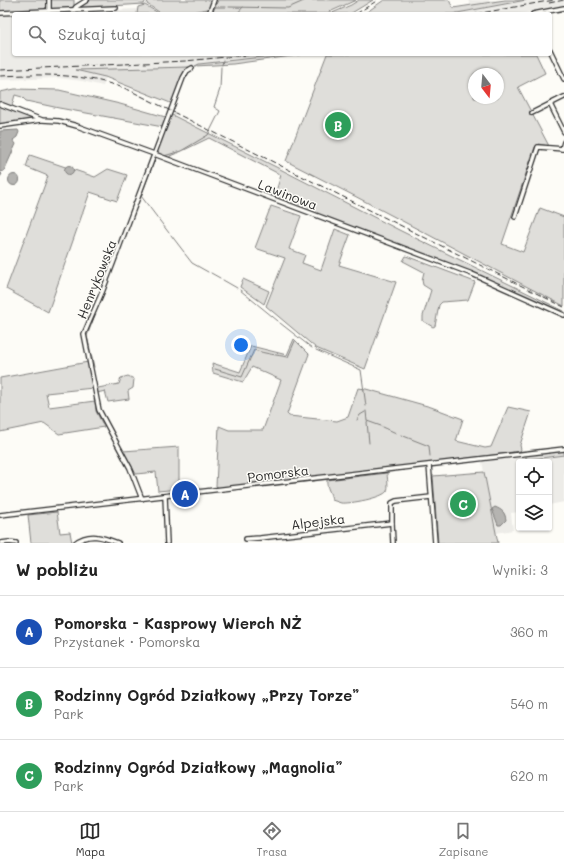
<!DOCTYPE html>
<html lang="pl">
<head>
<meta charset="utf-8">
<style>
  body { margin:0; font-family:Mali,sans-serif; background:#f2f2f2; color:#222 }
  .controls { position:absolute; right:12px; bottom:12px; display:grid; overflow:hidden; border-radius:4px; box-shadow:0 1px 3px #0004 }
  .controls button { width:36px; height:36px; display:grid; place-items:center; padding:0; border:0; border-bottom:1px solid #e0e0e0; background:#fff; color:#222; font:20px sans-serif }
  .compass { position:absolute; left:468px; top:68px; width:36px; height:36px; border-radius:50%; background:#fff; box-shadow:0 1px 3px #0004; rotate:164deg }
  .you { position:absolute; left:241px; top:345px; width:14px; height:14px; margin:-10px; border:3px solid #fff; border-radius:50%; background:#1a73e8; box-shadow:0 0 0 6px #1a73e833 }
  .badge { display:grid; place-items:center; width:26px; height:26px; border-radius:50%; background:#2b2b2b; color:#fff; font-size:13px; font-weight:700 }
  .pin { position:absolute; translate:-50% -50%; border:2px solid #fff; box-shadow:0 1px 4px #0006 }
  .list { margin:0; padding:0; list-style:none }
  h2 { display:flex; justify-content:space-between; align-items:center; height:52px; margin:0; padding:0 16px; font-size:17px }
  h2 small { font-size:13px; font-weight:400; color:#767676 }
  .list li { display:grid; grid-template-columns:26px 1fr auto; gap:12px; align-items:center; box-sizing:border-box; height:72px; padding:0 16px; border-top:1px solid #e0e0e0 }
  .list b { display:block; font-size:15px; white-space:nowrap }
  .list p { margin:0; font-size:13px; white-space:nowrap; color:#767676 }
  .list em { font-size:13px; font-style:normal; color:#767676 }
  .icon { flex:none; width:22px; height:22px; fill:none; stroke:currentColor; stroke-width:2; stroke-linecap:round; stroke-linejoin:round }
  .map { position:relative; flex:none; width:564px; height:543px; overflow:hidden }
  .search { position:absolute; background:#fff; box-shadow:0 1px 3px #0004; left:12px; right:12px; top:12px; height:44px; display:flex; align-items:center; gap:10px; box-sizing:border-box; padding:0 14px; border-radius:4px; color:#767676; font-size:15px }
  .sheet { height:268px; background:#fff }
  nav { display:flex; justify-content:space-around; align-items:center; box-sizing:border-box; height:56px; border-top:1px solid #e0e0e0; background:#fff; font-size:11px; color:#767676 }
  nav a { display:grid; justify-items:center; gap:2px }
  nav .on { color:#2b2b2b }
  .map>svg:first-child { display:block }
  .built { fill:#edece8 }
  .green { fill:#dfdeda; stroke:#858482; fill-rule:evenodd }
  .water { fill:#b5b4b1; stroke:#7e7d7b }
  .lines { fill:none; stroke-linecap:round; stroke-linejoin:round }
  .stream { stroke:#7e7d7b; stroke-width:1 }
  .minor-casing { stroke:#2b2b2b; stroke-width:6 }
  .minor { stroke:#fdfcf7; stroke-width:3.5 }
  .rail { stroke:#2b2b2b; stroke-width:1; stroke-dasharray:6 3; stroke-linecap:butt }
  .labels { text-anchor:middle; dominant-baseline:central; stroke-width:3; stroke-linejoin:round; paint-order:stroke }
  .street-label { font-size:13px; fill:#2b2b2b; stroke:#fdfcf7 }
</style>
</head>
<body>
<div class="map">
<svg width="564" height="543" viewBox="0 0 564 543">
  <rect width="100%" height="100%" fill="#fdfcf7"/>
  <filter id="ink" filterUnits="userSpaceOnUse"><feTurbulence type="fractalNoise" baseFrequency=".025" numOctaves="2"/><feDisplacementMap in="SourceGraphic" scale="8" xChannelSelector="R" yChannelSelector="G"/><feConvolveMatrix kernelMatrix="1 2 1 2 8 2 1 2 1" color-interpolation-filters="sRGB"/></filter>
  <g filter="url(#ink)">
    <g class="built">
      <polygon points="468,0 505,0 471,6"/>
      <polygon points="526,0 564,0 564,7 518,14 452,14"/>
      <polygon points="138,9 137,14 40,14 91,11 91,12 94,11 104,10 112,12 114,12 115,10"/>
      <polygon points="0,15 14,15 14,54 290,54 199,64 189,67 77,70 106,77 103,86 82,81 59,78 0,80"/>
      <polygon points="564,455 564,502 549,505 549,462 519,462 519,512 511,513 513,530 496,533 482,462 508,458 509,460 513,460 514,457 526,456 526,460"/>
    </g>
    <g class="green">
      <polygon points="0,0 47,0 47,6 43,10 0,11"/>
      <polygon points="50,0 74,0 74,7 72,8 51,9"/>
      <polygon points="89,0 146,0 144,4 79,8"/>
      <polygon points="148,0 212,0 207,14 162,14 147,4"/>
      <polygon points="218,0 356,0 325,14 212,14"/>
      <polygon points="359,0 373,0 350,14 330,14 351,5"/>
      <polygon points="384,0 449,0 453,8 505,0 526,0 452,14 364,14"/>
      <polygon points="145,5 160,14 137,14 138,7"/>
      <polygon points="290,54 306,54 233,64 195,66 199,64"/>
      <path d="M327,54H536L545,73L518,87L549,146L538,144L535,147L502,244L523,252L540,208L564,217V306C471,258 380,208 286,161ZM474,74H498V98H474Z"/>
      <polygon points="189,67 184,73 173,104 105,77 75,70"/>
      <polygon points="15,89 59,90 120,104 169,118 170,114 278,168 401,231 564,311 564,313 476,274 274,198 281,175 209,138 182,151 170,156 170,159 157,152 163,127 59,108 26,101 22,97 15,95 11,109 42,120 0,126 0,92"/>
      <polygon points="30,155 95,177 108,169 127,175 117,201 90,192 48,312 6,289 48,176 26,167"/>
      <polygon points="271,206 301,216 289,249 305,255 302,263 321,270 335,229 350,235 339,265 396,282 365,369 316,348 266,306 285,258 255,248"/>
      <polygon points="406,256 475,282 468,300 442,302 439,305 435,326 433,327 423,321 423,316 431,290 423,285 422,280 424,272 403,261"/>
      <polygon points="243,279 269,291 264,304 240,287"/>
      <polygon points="294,339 309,354 287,414 289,416 337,421 348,417 358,388 366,389 431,407 463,419 456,441 485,448 491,447 508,407 531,412 520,445 521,450 520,451 493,455 325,476 312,476 307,478 219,488 216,486 219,426 229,430 263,430 281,380 252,367 243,382 213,373 212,363 240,372 251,346 287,355"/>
      <polygon points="88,362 93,388 46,393 49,407 95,401 96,411 104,427 59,434 44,423 0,432 0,378"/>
      <polygon points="128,376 134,379 133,388 128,391 129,399 108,402 105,391 97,393 98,388 119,384 121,378"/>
      <polygon points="179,447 179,489 158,491 156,472 136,474 123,451"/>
      <polygon points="564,451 564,455 526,460 526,455"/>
      <polygon points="484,472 498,543 438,543 433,476"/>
      <path d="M387,473C387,476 389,488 387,491C383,498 349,504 341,503C338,502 335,501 332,500C331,492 326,488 327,480Z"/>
      <polygon points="57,512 60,533 70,532 72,543 31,543 28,515"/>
    </g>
    <g class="water">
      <polygon points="18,130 19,132 17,137 13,140 16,144 4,171 0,172 2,174 0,177 0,131"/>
      <circle cx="69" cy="170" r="4.5"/>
      <circle cx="14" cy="180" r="5.5"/>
      <path d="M495,507C502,510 505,512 506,520L501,525H498L492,509Z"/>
    </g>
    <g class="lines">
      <g class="stream">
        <polyline points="214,7 226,7"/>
        <polyline points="229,7 288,8 306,0"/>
        <polyline points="167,13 169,14"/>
        <polyline points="181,14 208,9"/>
        <polyline points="237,14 243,7"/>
        <polyline points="222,65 223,60"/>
        <polyline points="164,156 181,151 208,135 220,111 214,107 220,89 221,67"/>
        <polyline points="154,162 141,196 169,233"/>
        <polyline points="133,215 141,196"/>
        <polyline points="171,235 184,252"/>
        <polyline points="185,254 192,263 208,272"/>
        <polyline points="211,273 220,278"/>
        <polyline points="223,280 237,288"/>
        <polyline points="240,290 278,321"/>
        <polyline points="280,323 312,348"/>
        <polyline points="316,350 361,370 366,406"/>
        <polyline points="94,367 87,336 99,304"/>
        <path d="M215,369L242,377L254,350C266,354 277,355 288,357L295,341"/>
        <polyline points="366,411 367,421 381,426"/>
        <polyline points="357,420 360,415 365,412"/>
        <polyline points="367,422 369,443"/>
        <polyline points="383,427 396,433"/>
        <polyline points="401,435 429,446 430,456"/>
      </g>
      <g class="minor-casing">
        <g id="minor">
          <polyline points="49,0 49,11"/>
          <polyline points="74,10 76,7 87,0"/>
          <polyline points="0,13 116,8"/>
          <polyline points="209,14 214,0"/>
          <polyline points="533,14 564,8"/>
          <polyline points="550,50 564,79"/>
          <polyline points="0,104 42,120 59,121 77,126 154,154 472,274 564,315"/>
          <polyline points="550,104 564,132"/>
          <polyline points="532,113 564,97"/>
          <polyline points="0,126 41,120"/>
          <polyline points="562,149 564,142"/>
          <polyline points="515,217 538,147 564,149"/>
          <polyline points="429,465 435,543"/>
          <polyline points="165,496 167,543"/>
          <polyline points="142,499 130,468 99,410 84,334 103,290 183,78 187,71 192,68"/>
          <polyline points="0,515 564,449"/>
          <polyline points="246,539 260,538 392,523"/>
          <polyline points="1,543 9,542 16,543"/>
          <path d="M75,543C89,532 103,537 118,543"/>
          <polyline points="393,543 392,523 392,503 396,501 431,497"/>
        </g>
      </g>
      <use href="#minor" class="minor"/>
      <g class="rail">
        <polyline points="549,3 564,0"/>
        <polyline points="356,14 378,0"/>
        <polyline points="476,14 554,0"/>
        <polyline points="0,70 185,61 257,54"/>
        <path d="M0,76C46,74 85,73 129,90L564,307"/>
      </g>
    </g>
  </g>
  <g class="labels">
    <g class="street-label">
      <text transform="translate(288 194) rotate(21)">Lawinowa</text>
      <text transform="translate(96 279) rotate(-68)">Henrykowska</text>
      <text transform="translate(278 473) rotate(-7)">Pomorska</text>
      <text transform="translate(318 521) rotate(-7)">Alpejska</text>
    </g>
  </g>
</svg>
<div class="controls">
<button><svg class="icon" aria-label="locate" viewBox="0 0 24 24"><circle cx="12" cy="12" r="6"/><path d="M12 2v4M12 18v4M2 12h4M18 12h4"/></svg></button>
<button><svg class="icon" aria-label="layers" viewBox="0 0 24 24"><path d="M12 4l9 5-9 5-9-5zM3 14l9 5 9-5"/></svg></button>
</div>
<svg class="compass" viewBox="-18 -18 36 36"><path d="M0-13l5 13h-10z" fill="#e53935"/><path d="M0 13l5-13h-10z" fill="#767676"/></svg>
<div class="you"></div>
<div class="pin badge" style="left:185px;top:494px;background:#1a4fb4">A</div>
<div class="pin badge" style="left:338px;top:125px;background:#2e9e5b">B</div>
<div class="pin badge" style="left:463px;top:504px;background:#2e9e5b">C</div>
<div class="search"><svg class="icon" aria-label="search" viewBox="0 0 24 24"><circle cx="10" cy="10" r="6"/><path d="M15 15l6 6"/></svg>Szukaj tutaj</div>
</div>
<section class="sheet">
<h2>W pobliżu<small>Wyniki: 3</small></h2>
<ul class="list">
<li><span class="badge" style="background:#1a4fb4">A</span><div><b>Pomorska - Kasprowy Wierch NŻ</b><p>Przystanek · Pomorska</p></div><em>360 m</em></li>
<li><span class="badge" style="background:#2e9e5b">B</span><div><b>Rodzinny Ogród Działkowy „Przy Torze”</b><p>Park</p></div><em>540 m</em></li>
<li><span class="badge" style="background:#2e9e5b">C</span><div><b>Rodzinny Ogród Działkowy „Magnolia”</b><p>Park</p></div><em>620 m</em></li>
</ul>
</section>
<nav>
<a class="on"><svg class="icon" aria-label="map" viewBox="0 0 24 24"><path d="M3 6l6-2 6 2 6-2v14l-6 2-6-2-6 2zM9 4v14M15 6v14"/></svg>Mapa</a>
<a><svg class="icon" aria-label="directions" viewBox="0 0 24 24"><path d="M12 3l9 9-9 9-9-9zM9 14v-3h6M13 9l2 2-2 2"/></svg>Trasa</a>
<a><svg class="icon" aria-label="saved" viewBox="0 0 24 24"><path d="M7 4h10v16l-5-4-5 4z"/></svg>Zapisane</a>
</nav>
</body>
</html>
